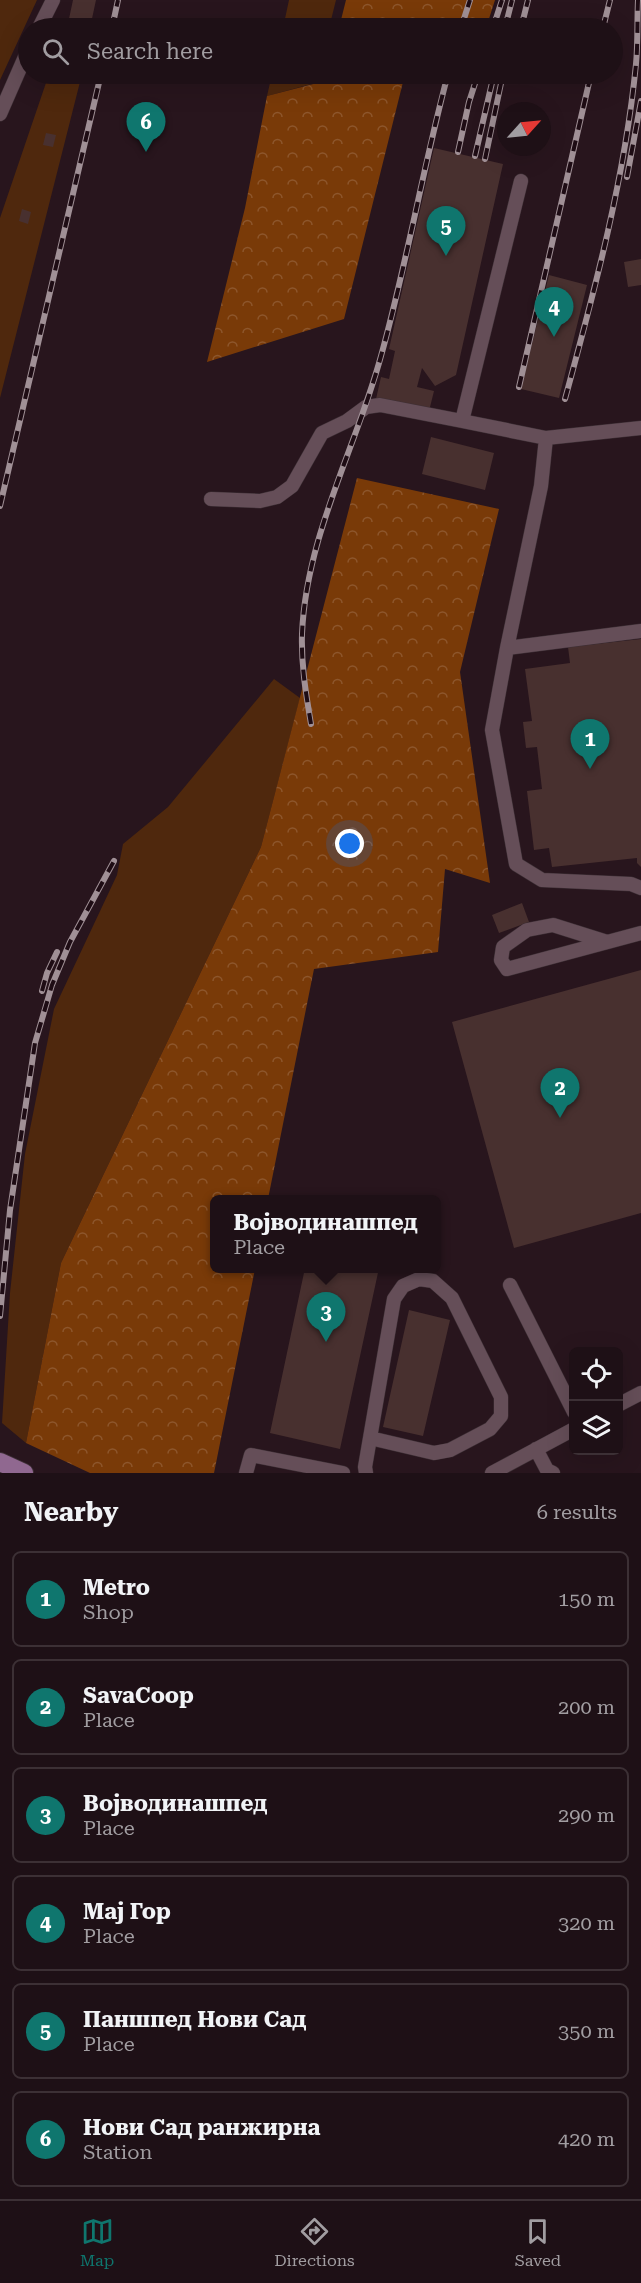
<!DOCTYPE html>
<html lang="en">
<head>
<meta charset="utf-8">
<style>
	body { margin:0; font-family:"Roboto Serif",serif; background:#2b1e23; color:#f1f3f6 }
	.controls { position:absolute; right:18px; bottom:18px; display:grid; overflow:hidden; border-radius:9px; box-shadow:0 6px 24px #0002 }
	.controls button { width:54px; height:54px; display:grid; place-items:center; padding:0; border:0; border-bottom:2px solid #3c3035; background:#1e1016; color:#f1f3f6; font:30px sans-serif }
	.compass { position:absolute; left:497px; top:102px; width:54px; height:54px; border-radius:50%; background:#1e1016; box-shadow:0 6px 24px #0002; rotate:63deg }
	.you { position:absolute; left:350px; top:844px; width:21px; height:21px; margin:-15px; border:4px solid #fff; border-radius:50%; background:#1a73e8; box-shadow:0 0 0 9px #1a73e833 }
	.badge { display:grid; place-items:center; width:39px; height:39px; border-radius:50%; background:#0f766e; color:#fff; font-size:20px; font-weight:700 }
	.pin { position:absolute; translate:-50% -50px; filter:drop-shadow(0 2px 3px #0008) }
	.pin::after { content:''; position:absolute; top:32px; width:21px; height:18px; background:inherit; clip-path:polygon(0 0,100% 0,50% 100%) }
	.popup { position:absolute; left:210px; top:1195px; width:231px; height:78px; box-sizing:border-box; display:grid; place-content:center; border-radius:9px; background:#1e1016; filter:drop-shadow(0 2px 4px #0005); font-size:20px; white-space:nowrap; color:#a19da1 }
	.popup b { font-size:22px; color:#f1f3f6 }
	.popup::after { content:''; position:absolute; left:50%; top:100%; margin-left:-12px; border:12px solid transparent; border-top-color:#1e1016 }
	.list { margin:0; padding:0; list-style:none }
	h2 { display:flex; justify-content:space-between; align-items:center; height:78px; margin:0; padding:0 24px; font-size:26px }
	h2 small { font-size:20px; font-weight:400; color:#a19da1 }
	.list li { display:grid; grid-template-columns:39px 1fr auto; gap:18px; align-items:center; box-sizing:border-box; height:96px; margin:0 12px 12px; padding:0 12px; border:2px solid #3c3035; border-radius:9px }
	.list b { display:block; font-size:22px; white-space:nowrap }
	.list p { margin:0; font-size:20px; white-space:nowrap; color:#a19da1 }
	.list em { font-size:20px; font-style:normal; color:#a19da1 }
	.icon { flex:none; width:33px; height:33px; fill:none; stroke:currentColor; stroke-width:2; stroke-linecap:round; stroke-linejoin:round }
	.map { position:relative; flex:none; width:641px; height:1473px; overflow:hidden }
	.search { position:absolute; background:#1e1016; box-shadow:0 6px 24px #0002; left:18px; right:18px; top:18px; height:66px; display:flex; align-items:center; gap:15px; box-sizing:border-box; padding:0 21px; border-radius:33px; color:#a19da1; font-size:22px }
	.sheet { height:726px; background:#1e1016 }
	nav { display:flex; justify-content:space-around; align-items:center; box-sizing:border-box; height:84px; border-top:2px solid #3c3035; background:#1e1016; font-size:16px; color:#a19da1 }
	nav a { display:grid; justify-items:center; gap:3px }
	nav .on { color:#0f766e }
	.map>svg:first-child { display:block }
	.grass { fill:#4f280d }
	.forest { fill:url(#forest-crowns) }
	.building { fill:#48302f }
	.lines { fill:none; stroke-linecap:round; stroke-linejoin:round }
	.minor-casing { stroke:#3e3036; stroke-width:15 }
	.major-casing { stroke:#3e3036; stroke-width:20 }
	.minor { stroke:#654e58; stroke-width:14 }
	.major { stroke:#906890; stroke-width:18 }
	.rail-casing { stroke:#a09096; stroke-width:6 }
	.rail { stroke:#1e0c14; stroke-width:4; stroke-dasharray:11; stroke-linecap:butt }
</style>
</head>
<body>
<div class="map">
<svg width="641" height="1473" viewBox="0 0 641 1473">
	<defs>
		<pattern id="forest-crowns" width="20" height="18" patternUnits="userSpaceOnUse" patternTransform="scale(1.5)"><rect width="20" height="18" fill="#793a08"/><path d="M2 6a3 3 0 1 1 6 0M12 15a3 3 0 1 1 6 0" fill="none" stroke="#8d562c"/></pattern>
	</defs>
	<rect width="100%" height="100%" fill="#28151d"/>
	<path class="grass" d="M0,0H37L0,80Z
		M289,0H336L329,28H283Z
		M49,74H82L0,398V218Z
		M272,74H321L319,82L267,96Z
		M274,679L300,698L261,847L61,1263L26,1443L2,1423L10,1293L25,1154L54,1009L117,875L123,844L168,807Z"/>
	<path class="forest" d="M346,0H495L486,28H339Z
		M352,74H405L344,319L207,362L245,208L267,96Z
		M357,478L499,509L460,672L490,883L445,869L438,952L314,969L268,1199L215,1200V1268L255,1269L214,1473H90L26,1443L61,1263L261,847Z"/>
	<path class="building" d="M73,0H96L90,28H67Z
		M46,133L56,135L53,147L43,145Z
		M434,148L503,164L456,375L435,386L422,368L417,387L434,391L429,411L376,399L381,377L389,379L395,351L389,349Z
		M22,209L31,212L28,224L19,221Z
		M641,259V285L628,287L624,262Z
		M549,275L587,285L559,398L521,389Z
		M431,437L494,453L485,490L422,474Z
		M641,639V867L637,863V858L552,867L549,848L534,850L527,791L542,789L537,747L526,748L523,722L532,721L525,669L570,663L568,647Z
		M522,903L529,922L499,933L492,915Z
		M641,970V1213L514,1248L452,1022Z
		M305,1268H379L340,1449L270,1433Z
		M409,1310L450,1320L423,1436L383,1427Z"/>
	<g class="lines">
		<defs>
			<path id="minor" d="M39,28L53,0
				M0,114L28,50
				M521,181L462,421L546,438
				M641,428L546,438L541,486L507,648L641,631
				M211,499L260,501L277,497L292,486L322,433L347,421L366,407L380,405L462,421
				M507,648L492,730L516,864L542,880L631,884L641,888
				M607,942L553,925L527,930L503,947L501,960L507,969L641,933
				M510,1285L574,1412
				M618,1405L641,1393
				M536,1449L547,1470L553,1473
				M246,1473L251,1455L343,1473
				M366,1473L365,1467L394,1299L403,1286L419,1279L433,1281L452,1298L501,1397V1416L490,1429L450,1450L434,1453L370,1438
				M492,1473L574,1429"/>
			<path id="major" d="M0,1462L24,1473"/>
		</defs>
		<use href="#minor" class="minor-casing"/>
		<use href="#major" class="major-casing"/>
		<use href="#minor" class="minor"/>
		<use href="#major" class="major"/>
		<defs>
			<path id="rail" d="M112,28L118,0
				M461,28L470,0
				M493,28L502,0
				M505,28L512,0
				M521,28L528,0
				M603,28L610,0
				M458,152L469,102L478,74
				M475,156L494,74
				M485,159L503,74
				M627,177L641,101
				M519,387L591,74
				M565,399C595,289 625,177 636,64C638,43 637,21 638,0
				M0,506L101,74
				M311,724C306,694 301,665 302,634C306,536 356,448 381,356C407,263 423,167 448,74
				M42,991L47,973L57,952
				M0,1316L10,1210L35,1043L52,985L70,942L114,861"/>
		</defs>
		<use href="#rail" class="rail-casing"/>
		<use href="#rail" class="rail"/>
	</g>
</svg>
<div class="controls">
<button><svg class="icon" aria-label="locate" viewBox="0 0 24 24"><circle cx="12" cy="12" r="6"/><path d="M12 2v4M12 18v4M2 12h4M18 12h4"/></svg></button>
<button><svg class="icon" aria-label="layers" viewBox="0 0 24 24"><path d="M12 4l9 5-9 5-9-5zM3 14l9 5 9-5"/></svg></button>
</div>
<svg class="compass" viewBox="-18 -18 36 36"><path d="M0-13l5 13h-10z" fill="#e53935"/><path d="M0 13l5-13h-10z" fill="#a19da1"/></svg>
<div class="you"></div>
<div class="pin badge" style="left:590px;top:769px">1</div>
<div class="pin badge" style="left:560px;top:1118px">2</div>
<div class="pin badge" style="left:326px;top:1342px">3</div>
<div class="popup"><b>Војводинашпед</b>Place</div>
<div class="pin badge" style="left:554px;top:337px">4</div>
<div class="pin badge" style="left:446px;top:256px">5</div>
<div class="pin badge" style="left:146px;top:152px">6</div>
<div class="search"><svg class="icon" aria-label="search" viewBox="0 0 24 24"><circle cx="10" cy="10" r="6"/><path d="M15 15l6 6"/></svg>Search here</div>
</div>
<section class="sheet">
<h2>Nearby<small>6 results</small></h2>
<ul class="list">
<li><span class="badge">1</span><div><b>Metro</b><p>Shop</p></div><em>150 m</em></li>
<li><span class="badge">2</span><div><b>SavaCoop</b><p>Place</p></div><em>200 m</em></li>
<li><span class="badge">3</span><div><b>Војводинашпед</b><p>Place</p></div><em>290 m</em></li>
<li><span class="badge">4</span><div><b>Мај Гор</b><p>Place</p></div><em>320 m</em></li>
<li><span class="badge">5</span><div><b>Паншпед Нови Сад</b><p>Place</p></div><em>350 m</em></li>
<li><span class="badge">6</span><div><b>Нови Сад ранжирна</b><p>Station</p></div><em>420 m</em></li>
</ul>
</section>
<nav>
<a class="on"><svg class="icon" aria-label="map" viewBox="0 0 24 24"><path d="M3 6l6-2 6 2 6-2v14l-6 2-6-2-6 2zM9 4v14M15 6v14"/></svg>Map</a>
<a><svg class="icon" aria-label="directions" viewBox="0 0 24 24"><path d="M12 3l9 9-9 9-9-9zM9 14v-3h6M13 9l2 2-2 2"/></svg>Directions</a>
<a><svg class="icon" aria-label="saved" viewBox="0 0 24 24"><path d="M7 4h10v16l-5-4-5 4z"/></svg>Saved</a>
</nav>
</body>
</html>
